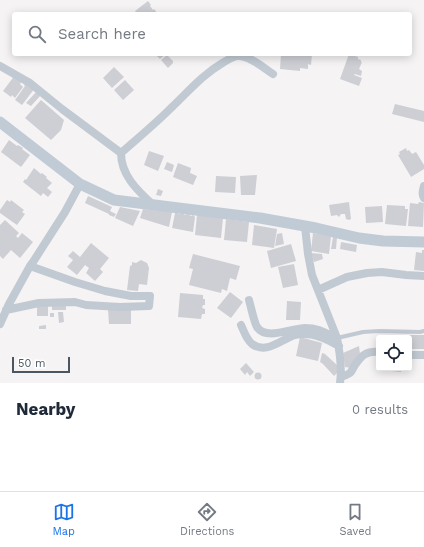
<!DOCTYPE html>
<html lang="en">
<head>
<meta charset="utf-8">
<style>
	body { margin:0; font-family:"Work Sans",sans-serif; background:#f2f2f3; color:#1f2937 }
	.controls { position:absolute; right:12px; bottom:12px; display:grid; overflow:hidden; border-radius:4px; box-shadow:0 2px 10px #0003 }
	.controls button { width:36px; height:36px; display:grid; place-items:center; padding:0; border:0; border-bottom:1px solid #e0e1e3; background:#fff; color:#1f2937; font:20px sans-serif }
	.scale { position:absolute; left:12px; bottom:10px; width:58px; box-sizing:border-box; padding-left:4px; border:2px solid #4a5661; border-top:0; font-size:11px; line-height:14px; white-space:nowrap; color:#4a5661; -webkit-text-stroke:3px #fff; paint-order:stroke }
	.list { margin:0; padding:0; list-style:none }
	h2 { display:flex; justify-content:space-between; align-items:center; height:52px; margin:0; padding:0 16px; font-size:17px }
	h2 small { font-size:13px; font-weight:400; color:#747a83 }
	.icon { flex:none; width:22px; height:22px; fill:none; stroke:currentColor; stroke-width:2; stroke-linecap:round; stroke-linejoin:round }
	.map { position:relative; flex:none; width:424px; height:383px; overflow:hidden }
	.search { position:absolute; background:#fff; box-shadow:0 2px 10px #0003; left:12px; right:12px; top:12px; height:44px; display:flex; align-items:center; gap:10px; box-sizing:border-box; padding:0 14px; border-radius:4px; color:#747a83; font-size:15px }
	.sheet { height:108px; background:#fff }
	nav { display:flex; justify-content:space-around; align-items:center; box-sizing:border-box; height:56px; border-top:1px solid #e0e1e3; background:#fff; font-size:11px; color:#747a83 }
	nav a { display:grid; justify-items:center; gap:2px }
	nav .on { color:#1a73e8 }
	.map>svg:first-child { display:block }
	.building { fill:#cdcfd5 }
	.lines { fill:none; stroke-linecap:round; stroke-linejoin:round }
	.service { stroke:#c1cad2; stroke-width:4 }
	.minor { stroke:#c1cad2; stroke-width:8 }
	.secondary { stroke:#c1cbd6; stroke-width:11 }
</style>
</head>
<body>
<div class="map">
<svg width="424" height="383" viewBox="0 0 424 383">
	<rect width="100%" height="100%" fill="#f5f3f3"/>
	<path class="building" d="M148,1L151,5L150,6L153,10L154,9L158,14H137L135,11Z
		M155,54H166L160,59Z
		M281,54H312L311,65L308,64V69L300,68V71L280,69Z
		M349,54L358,57V59L361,60V62H362L359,69L362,71L361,76L355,74L354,75L362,78L359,86L340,79Z
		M167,55L173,61V63L168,68L161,60Z
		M114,67L124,77L112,88L103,78Z
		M15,75L22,81L20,84L23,87L15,98L12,95L11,97L3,91Z
		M125,80L134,90L123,100L114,90Z
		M26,82L35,88L22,105L15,100L25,86L24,85Z
		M37,91L41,95L31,106L26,103Z
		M41,100L64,120L61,130L51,140L25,118Z
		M395,104L424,111V122L392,114Z
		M9,140L17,146L18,145L23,148L22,149L30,155L21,167L1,152Z
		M406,148L407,151L409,150L412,154L416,152L424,165V169L411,177L398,155L400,154L399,152Z
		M149,151L164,156L158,171L144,165Z
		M167,162L174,165L172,172L164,169Z
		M178,163L191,168L190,173L197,176L193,185L173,177Z
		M34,168L41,174L42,173L47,177L46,178L52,183L47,188L52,192L48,197L43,193L41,196L23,182L25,179L26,180Z
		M257,175L255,195H241L240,176Z
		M216,176L236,177L235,193L215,192Z
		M158,189L163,191L161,196L156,195Z
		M88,196L112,207L110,211L116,214L114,217L109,215V214L85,203Z
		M7,200L10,202L11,200L24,210L22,212L25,214L17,225L0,213V210Z
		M349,202L351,219L349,220L346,219L345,214H341L339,217L337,215L331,216L329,205Z
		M419,202L424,203L423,227L408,226L410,203L418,204Z
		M387,205L405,206V209H408L406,226L385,224Z
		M382,206L383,222L366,223L365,207Z
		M120,207L140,211L133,226L115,218Z
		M143,209L172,212L169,227L140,218Z
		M177,212L179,214L182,213L185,215L188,214L191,216L193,215L195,217L193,232L172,228L175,213Z
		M197,215L223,218L221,238L195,235Z
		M226,219L249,222L247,242L224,240Z
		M5,220L19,233L16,236L18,238L22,233L33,242L20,258L11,250L3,259L0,256V225Z
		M254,225L277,229L274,248L252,245Z
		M282,233L284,244L275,246L277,234Z
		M313,233L331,236L329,254L311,251Z
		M333,237H337L336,249H331Z
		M341,242L357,245L356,252L340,249Z
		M91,243L109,258L100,269L103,272L95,281L86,273L89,268L85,265L77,275L67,267L73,260L68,256L73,251L80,257Z
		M291,244L296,261L271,268L267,251Z
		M422,250H424V271L414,270L416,252L422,253Z
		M311,253L322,254L323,259L314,262Z
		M193,254L240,266L236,280L230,278L227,291L222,289L221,293L189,285L193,269L189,268Z
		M141,260L147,263L149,268L147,285L139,284L138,291L127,290L130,266L132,265V262L136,263Z
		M294,264L298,285L283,288L278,267Z
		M230,292L243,302L231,318L217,308Z
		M180,293L203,295V299H205V305H203L202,308L205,309V314H202L201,319L178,317Z
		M287,301L301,302L300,320H286Z
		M52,305H66V310H52Z
		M48,306V316H37V307Z
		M131,308V324H109L108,309Z
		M58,312H63L64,322L59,323Z
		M50,313H54V317H50Z
		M46,325V329H39V326Z
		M406,335H424V349H409V338H406Z
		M300,337L322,343L318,361L296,356Z
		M359,346L360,354L351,368L345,367L343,353Z
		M322,353L325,354L337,365L339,371L334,376L323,364L320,362Z
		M246,363L254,372L250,376L247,372L245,375L240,369Z
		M382,368H401V372L382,370Z
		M254.5 376a3.5 3.5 0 1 1 7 0a3.5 3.5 0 1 1-7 0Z"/>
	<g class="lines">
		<path class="service" d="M337,338L363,332L379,331L420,332L424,331"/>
		<path class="minor" d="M0,66L30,83L62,109L121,153C121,175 137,190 152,204
			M121,153C138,138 155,124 171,108C189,91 202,75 224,62C228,60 233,56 238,56C249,55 264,68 273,74
			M424,186C423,190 421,194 424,198
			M305,226L308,254L312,275L337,338C340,353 342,369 340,383
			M318,290L347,277L367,273L382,272L406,275L424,276
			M249,300C251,307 254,322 257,327C266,341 292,328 305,328C316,328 322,331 332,336
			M6,310L39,303L75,302L86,305L120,307L149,306L150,296H131L105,291L75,282L30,266
			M0,324L9,304L30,266L33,262L65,212L80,184
			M241,325C244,331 246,339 252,344C265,354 280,341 292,336C296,334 300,334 304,334C317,334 328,340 339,346
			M409,355H424
			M341,377C344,376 347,375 350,373C352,371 353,368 355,365C362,355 366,351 379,352"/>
		<path class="secondary" d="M0,122L80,184L114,200L260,218L316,228L359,238L383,241L424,242"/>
	</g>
</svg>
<div class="controls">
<button><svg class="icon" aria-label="locate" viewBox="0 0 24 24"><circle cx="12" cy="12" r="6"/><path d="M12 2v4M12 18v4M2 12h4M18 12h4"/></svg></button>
</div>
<div class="scale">50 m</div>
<div class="search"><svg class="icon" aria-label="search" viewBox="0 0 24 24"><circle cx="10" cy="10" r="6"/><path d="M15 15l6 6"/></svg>Search here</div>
</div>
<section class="sheet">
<h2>Nearby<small>0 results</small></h2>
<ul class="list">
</ul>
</section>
<nav>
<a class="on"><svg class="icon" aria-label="map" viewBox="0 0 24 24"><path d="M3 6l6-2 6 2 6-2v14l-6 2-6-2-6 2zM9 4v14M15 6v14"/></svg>Map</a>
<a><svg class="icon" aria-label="directions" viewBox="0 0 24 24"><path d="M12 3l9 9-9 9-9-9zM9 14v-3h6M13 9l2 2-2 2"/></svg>Directions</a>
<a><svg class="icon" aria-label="saved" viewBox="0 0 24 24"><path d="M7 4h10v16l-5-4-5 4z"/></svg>Saved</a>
</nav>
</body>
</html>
